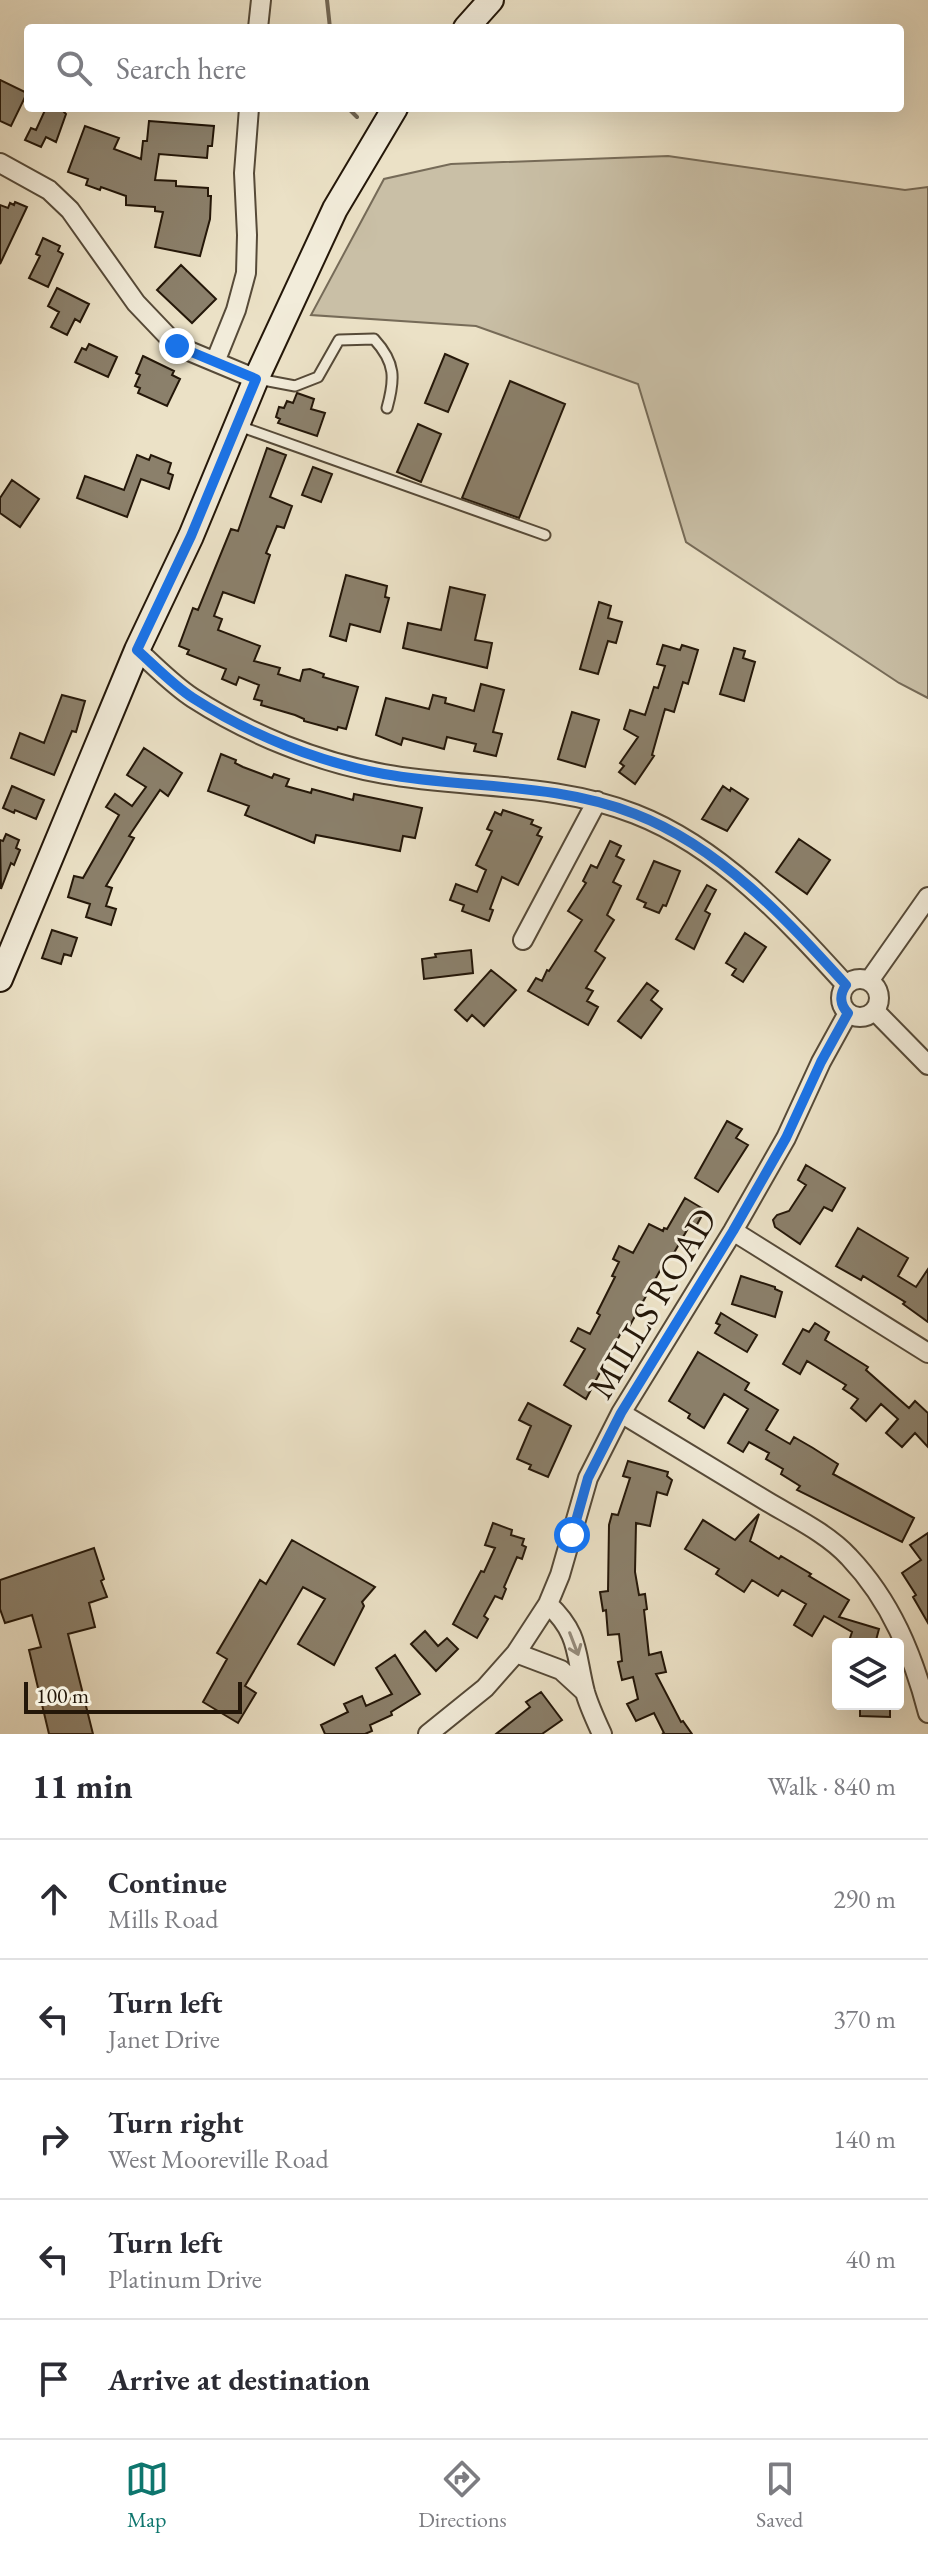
<!DOCTYPE html>
<html lang="en">
<head>
<meta charset="utf-8">
<style>
	body { margin:0; font-family:"EB Garamond",serif; background:#f7f7f7; color:#2b2b33 }
	.controls { position:absolute; right:24px; bottom:24px; display:grid; overflow:hidden; border-radius:8px; box-shadow:0 8px 32px #0002 }
	.controls button { width:72px; height:72px; display:grid; place-items:center; padding:0; border:0; border-bottom:2px solid #e1e1e2; background:#fff; color:#2b2b33; font:40px sans-serif }
	.scale { position:absolute; left:24px; bottom:20px; width:218px; box-sizing:border-box; padding-left:8px; border:4px solid #241709; border-top:0; font-size:22px; line-height:28px; white-space:nowrap; color:#241709; -webkit-text-stroke:6px #f2ecda; paint-order:stroke }
	.stop { position:absolute; width:24px; height:24px; margin:-18px; border:6px solid #1a73e8; border-radius:50%; background:#fff }
	.stop.end { background:#1a73e8; border-color:#fff; box-shadow:0 2px 8px #0008 }
	.list { margin:0; padding:0; list-style:none }
	h2 { display:flex; justify-content:space-between; align-items:center; height:104px; margin:0; padding:0 32px; font-size:34px }
	h2 small { font-size:26px; font-weight:400; color:#7c7c81 }
	.list li { display:grid; grid-template-columns:52px 1fr auto; gap:24px; align-items:center; box-sizing:border-box; height:120px; padding:0 32px; border-top:2px solid #e1e1e2 }
	.list b { display:block; font-size:30px; white-space:nowrap }
	.list p { margin:0; font-size:26px; white-space:nowrap; color:#7c7c81 }
	.list em { font-size:26px; font-style:normal; color:#7c7c81 }
	.icon { flex:none; width:44px; height:44px; fill:none; stroke:currentColor; stroke-width:2; stroke-linecap:round; stroke-linejoin:round }
	.map { position:relative; flex:none; width:928px; height:1734px; overflow:hidden }
	.search { position:absolute; background:#fff; box-shadow:0 8px 32px #0002; left:24px; right:24px; top:24px; height:88px; display:flex; align-items:center; gap:20px; box-sizing:border-box; padding:0 28px; border-radius:8px; color:#7c7c81; font-size:30px }
	.sheet { height:704px; background:#fff }
	nav { display:flex; justify-content:space-around; align-items:center; box-sizing:border-box; height:112px; border-top:2px solid #e1e1e2; background:#fff; font-size:22px; color:#7c7c81 }
	nav a { display:grid; justify-items:center; gap:4px }
	nav .on { color:#0f766e }
	.map>svg:first-child { display:block }
	.green { fill:#c9bfa6; stroke:#766b58; stroke-width:2 }
	.lines { fill:none; stroke-linecap:round; stroke-linejoin:round }
	.stream { stroke:#736754; stroke-width:4 }
	.building { fill:#8b806b; stroke:#241709; stroke-width:2 }
	.service-casing { stroke:#564a38; stroke-width:13 }
	.minor-casing { stroke:#564a38; stroke-width:22 }
	.secondary-casing { stroke:#241709; stroke-width:28 }
	.service { stroke:#f2ecda; stroke-width:9 }
	.minor { stroke:#f2ecda; stroke-width:18 }
	.secondary { stroke:#f2ecda; stroke-width:24 }
	.oneway { stroke:#958c7c }
	.route { stroke:#1a73e8; stroke-width:10 }
	.labels { text-anchor:middle; dominant-baseline:central; stroke-width:6; stroke-linejoin:round; paint-order:stroke }
	.street-label { font-size:36px; fill:#241709; stroke:#f2ecda }
</style>
</head>
<body>
<div class="map">
<svg width="928" height="1734" viewBox="0 0 928 1734">
	<rect width="100%" height="100%" fill="#ebe1c6"/>
	<filter id="stains"><feTurbulence type="fractalNoise" baseFrequency=".0025" numOctaves="4"/><feColorMatrix values="0 0 0 0 .2 0 0 0 0 .09 0 0 0 0 .02 0 0 0 .5 -.17"/></filter>
	<radialGradient id="worn" r=".72"><stop offset=".6" stop-color="#630" stop-opacity="0"/><stop offset="1" stop-color="#630" stop-opacity=".3"/></radialGradient>
	<path class="green" d="M668,156L905,190L928,187V698L899,683L686,542L638,384L476,326L311,315L384,179L451,164Z"/>
	<g class="lines">
		<path class="stream" d="M327,0L330,28
			M348,108L357,117"/>
	</g>
	<path class="building" d="M0,80L27,93L11,126L0,121Z
		M46,108H66L64,112L66,114L56,142L46,137L41,147L25,140L31,128L36,130Z
		M149,121L214,126L212,146H208L207,158L159,154L155,180L176,181V186L208,188V196H211L210,219L200,256L155,247L163,212L155,211V207L126,205V196L101,187L100,190L86,185L88,179L68,172L85,126L119,138L114,149L141,159L143,141H147Z
		M15,202L27,207L0,264V205L8,208L10,203L14,205Z
		M43,238L60,246L58,251L63,254L48,287L29,278L40,256L36,254Z
		M181,265L216,299L192,323L157,290Z
		M57,288L89,304L80,322L75,319L67,335L51,327L59,312L48,306Z
		M89,344L117,357L108,377L75,362L82,348L86,350Z
		M445,354L468,364L448,412L425,403Z
		M143,356L174,371L172,375L180,379L167,406L138,393L140,388L135,386L140,375L136,373Z
		M510,381L565,404L519,518L462,498Z
		M297,393L314,399L311,409L325,413L317,436L278,423L280,419L276,417L279,407L284,408L287,401L293,403Z
		M418,424L441,434L421,482L397,472Z
		M267,448L286,455L270,497L292,506L284,528L277,526L266,553L270,555L254,603L223,592L214,616L222,619L218,630L260,646L254,661L280,668L278,674L300,681L303,670L310,669L324,674L323,677L358,687L346,729L338,727L337,730L304,721V719L295,715L261,705L262,701L254,699L259,685L239,677L236,685L222,679L226,669L187,654L189,650L179,646L193,608L198,610L231,529L238,531Z
		M137,455L149,460L151,455L171,463L168,473L173,475L169,489L141,479L127,517L77,498L85,476L124,490Z
		M313,467L332,474L321,502L302,495Z
		M12,480L39,499L20,527L0,513V498Z
		M346,575L387,586L385,597L389,598L380,632L350,624L346,641L330,636Z
		M450,587L485,595L475,640L492,643L487,668L403,648L408,623L441,630Z
		M599,602L611,606L608,618L622,622L616,643L608,641L598,674L580,669Z
		M663,645L680,650L682,645L698,650L688,684L683,682L674,712L665,709L652,755L654,756L635,784L619,772L624,766L620,763L638,737L624,729L630,710L645,715L654,687L658,688L665,666L657,664Z
		M734,648L745,651L743,658L755,662L744,701L720,694Z
		M481,684L504,690L493,732L502,734L496,756L474,751L476,744L447,737L444,749L403,738L401,745L376,735L386,698L429,709L433,695L446,698L445,703L474,711Z
		M62,695L85,701L76,732L72,731L54,775L11,758L20,733L44,743Z
		M572,712L599,720L585,767L558,759Z
		M144,748L182,773L168,796L160,790L129,836L134,838L106,886L112,888L106,906L116,909L111,925L86,917L90,904L68,897L74,876L83,878L119,815L106,807L115,794L132,806L146,787L127,775Z
		M221,754L236,760L235,763L243,767L272,778L274,774L289,779L286,786L311,793L312,789L353,800L354,794L422,808L415,838L403,836L400,851L316,835L314,843L245,815L249,806L208,791Z
		M12,786L44,800L36,819L15,810L14,813L3,808Z
		M723,786L730,791L731,788L748,799L727,831L702,819Z
		M503,810L533,820L531,824L541,828L537,835L542,837L518,885L502,877L490,909L493,910L489,921L462,911L464,905L450,900L456,884L477,892L486,870L476,865L492,831L487,829L495,812L501,815Z
		M6,834L19,840L16,848L20,850L14,865L11,863L1,889L0,840L3,841Z
		M799,839L830,860L807,894L776,872Z
		M610,841L621,846L616,856L624,860L613,882L621,886L607,915L614,920L595,951L605,958L586,988L593,991L587,1001L598,1007L588,1025L528,991L536,978L542,981L547,970L549,971L582,920L568,911L586,883L583,881L591,865L597,868Z
		M654,861L680,871L666,906L663,905L659,913L644,907L646,903L637,899Z
		M707,885L716,890L705,911L710,914L694,949L676,939Z
		M52,930L77,938L71,956L64,954L61,964L42,958Z
		M745,933L766,947L743,982L732,975L736,969L726,963Z
		M471,950L473,973L424,979L422,959L436,957L435,954Z
		M491,970L516,990L484,1026L472,1015L467,1021L455,1010Z
		M647,983L658,991L651,1000L662,1009L641,1038L618,1021Z
		M727,1121L742,1129L736,1138L748,1145L718,1192L695,1178Z
		M806,1165L845,1188L832,1211L824,1207L800,1244L775,1227L773,1220L777,1215L789,1211L806,1185L798,1180Z
		M685,1198L705,1210L695,1228L690,1225L671,1258L668,1256L628,1329L624,1327L586,1399L564,1385L585,1349L571,1341L578,1328L590,1334L600,1315L597,1313L615,1277L612,1276L619,1262L613,1259L619,1246L633,1253L649,1224L663,1231L664,1228L667,1229Z
		M858,1228L908,1258L898,1276L916,1287L928,1269V1322L903,1304L905,1302L863,1276L861,1280L836,1266Z
		M741,1276L775,1287V1289L782,1292L775,1317L732,1304Z
		M721,1313L757,1335L747,1352L715,1333L720,1325L716,1323Z
		M815,1323L829,1332L825,1340L868,1367L866,1370L909,1408L915,1401L928,1413V1447L915,1433L902,1447L886,1433L898,1419L881,1404L866,1421L851,1408L858,1399L843,1389L846,1385L807,1361L800,1374L783,1364L803,1329L809,1332Z
		M698,1352L749,1383L745,1390L778,1410L766,1430L790,1444L794,1437L813,1448L838,1464L833,1474L914,1518L902,1542L797,1490L800,1486L781,1474L783,1469L766,1459L769,1453L749,1442L743,1452L728,1443L748,1409L724,1394L704,1428L688,1418L690,1414L669,1401Z
		M528,1403L571,1426L548,1477L529,1469L531,1465L517,1459L531,1426L519,1420Z
		M628,1461L668,1472L667,1476L672,1480L667,1495L657,1492L650,1526L636,1523L635,1572L639,1595L645,1594L647,1609L644,1610L649,1655L661,1652L666,1672L656,1674L681,1722L683,1721L692,1734H662L664,1733L654,1713L636,1721L627,1704L638,1699L633,1677L622,1680L618,1662L622,1661L619,1634L608,1635L606,1610L603,1611L600,1592L608,1591L609,1525L612,1514L618,1515L630,1478L623,1476Z
		M759,1514L750,1541L779,1559L781,1556L811,1574L809,1576L849,1600L839,1617L879,1629L875,1644H848L852,1632L824,1616L812,1636L794,1625L806,1604L782,1590L778,1596L752,1580L744,1592L716,1574L719,1569L685,1549L703,1520L735,1540Z
		M493,1523L512,1530L511,1535L524,1539L522,1545L526,1547L522,1559L517,1557L504,1587L506,1589L502,1599L495,1596L484,1616L488,1619L477,1638L453,1624L481,1571L484,1572L495,1548L485,1545Z
		M928,1533V1623L913,1597L916,1595L902,1573L921,1560L910,1545Z
		M292,1540L375,1587L362,1602L364,1606L334,1665L298,1644L325,1599L303,1587L245,1686L256,1693L238,1723L203,1702L227,1659L217,1653L260,1580L266,1584Z
		M94,1548L104,1579L101,1581L107,1597L89,1603L95,1627L68,1634L93,1734H49L29,1650L41,1647L32,1615L5,1623L0,1609V1580Z
		M425,1631L438,1646L447,1638L458,1649L436,1671L411,1644Z
		M395,1655L420,1694L391,1712L392,1715L370,1725L372,1731L365,1734H325L321,1725L348,1712L344,1704L362,1696L366,1706L392,1694L376,1668Z
		M541,1692L562,1720L542,1734H496L530,1707L526,1702Z
		M860,1704H890V1717L860,1716Z"/>
	<g class="lines">
		<defs>
			<path id="service" d="M258,379L295,386L318,377L339,340L374,339C396,363 395,379 387,408
				M239,426L545,535"/>
			<path id="minor" d="M258,28L261,0
				M0,163L49,190L70,210L136,303L177,346L256,379
				M215,362L236,310L246,273L247,235L244,173L249,108
				M137,650C155,666 173,685 193,698C249,734 317,762 384,774C467,789 555,782 635,814C720,847 786,919 846,985
				M523,940L597,801
				M841 998a19 19 0 1 1 38 0a19 19 0 1 1-38 0Z
				M869,981L928,897
				M875,1011L928,1065
				M733,1231L928,1353
				M621,1413C670,1443 719,1472 768,1502C795,1518 828,1534 849,1557C891,1601 913,1655 928,1713
				M548,1604C580,1634 575,1653 585,1692C589,1706 596,1721 602,1734
				M516,1653L561,1670L585,1692
				M428,1734L485,1688L516,1653L548,1604L560,1575L588,1478L621,1413L733,1231L786,1138L821,1062L848,1013"/>
			<path id="secondary" d="M466,28L491,0
				M0,979L137,650L191,536L256,379L335,209L395,108"/>
		</defs>
		<use href="#service" class="service-casing"/>
		<use href="#minor" class="minor-casing"/>
		<use href="#secondary" class="secondary-casing"/>
		<use href="#service" class="service"/>
		<use href="#minor" class="minor"/>
		<use href="#secondary" class="secondary"/>
	</g>
	<defs><path id="oneway-shaft" d="M-6 0H5M1.5-3L5.5 0L1.5 3" fill="none" stroke-width="1.6" stroke-linecap="round" stroke-linejoin="round" transform="scale(2)"/></defs>
	<use class="oneway" href="#oneway-shaft" transform="translate(574 1644) rotate(69)"/>
	<g class="lines">
		<path class="route" d="M177,346L256,379L191,536L137,650C155,666 173,685 193,698C249,734 317,762 384,774C467,789 555,782 635,814C720,847 786,919 846,985C839,995 840,1005 848,1013L821,1062L786,1138L733,1231L621,1413L588,1478L572,1535"/>
	</g>
	<g class="labels">
		<g class="street-label">
			<text transform="translate(652 1303) rotate(-59)">MILLS ROAD</text>
		</g>
	</g>
	<rect width="100%" height="100%" filter="url(#stains)"/>
	<rect width="100%" height="100%" fill="url(#worn)"/>
</svg>
<div class="controls">
<button><svg class="icon" aria-label="layers" viewBox="0 0 24 24"><path d="M12 4l9 5-9 5-9-5zM3 14l9 5 9-5"/></svg></button>
</div>
<div class="scale">100 m</div>
<div class="stop" style="left:572px;top:1535px"></div>
<div class="stop end" style="left:177px;top:346px"></div>
<div class="search"><svg class="icon" aria-label="search" viewBox="0 0 24 24"><circle cx="10" cy="10" r="6"/><path d="M15 15l6 6"/></svg>Search here</div>
</div>
<section class="sheet">
<h2>11 min<small>Walk · 840 m</small></h2>
<ul class="list">
<li><svg class="icon" aria-label="ahead" viewBox="0 0 24 24"><path d="M12 20V5M6 11l6-6 6 6"/></svg><div><b>Continue</b><p>Mills Road</p></div><em>290 m</em></li>
<li><svg class="icon" aria-label="left" viewBox="0 0 24 24"><path d="M17 20v-9H6M10 6l-5 5 5 5"/></svg><div><b>Turn left</b><p>Janet Drive</p></div><em>370 m</em></li>
<li><svg class="icon" aria-label="right" viewBox="0 0 24 24"><path d="M7 20v-9h11M14 6l5 5-5 5"/></svg><div><b>Turn right</b><p>West Mooreville Road</p></div><em>140 m</em></li>
<li><svg class="icon" aria-label="left" viewBox="0 0 24 24"><path d="M17 20v-9H6M10 6l-5 5 5 5"/></svg><div><b>Turn left</b><p>Platinum Drive</p></div><em>40 m</em></li>
<li><svg class="icon" aria-label="arrive" viewBox="0 0 24 24"><path d="M6 21V4h12l-3 4 3 4H6"/></svg><div><b>Arrive at destination</b></div></li>
</ul>
</section>
<nav>
<a class="on"><svg class="icon" aria-label="map" viewBox="0 0 24 24"><path d="M3 6l6-2 6 2 6-2v14l-6 2-6-2-6 2zM9 4v14M15 6v14"/></svg>Map</a>
<a><svg class="icon" aria-label="directions" viewBox="0 0 24 24"><path d="M12 3l9 9-9 9-9-9zM9 14v-3h6M13 9l2 2-2 2"/></svg>Directions</a>
<a><svg class="icon" aria-label="saved" viewBox="0 0 24 24"><path d="M7 4h10v16l-5-4-5 4z"/></svg>Saved</a>
</nav>
</body>
</html>
